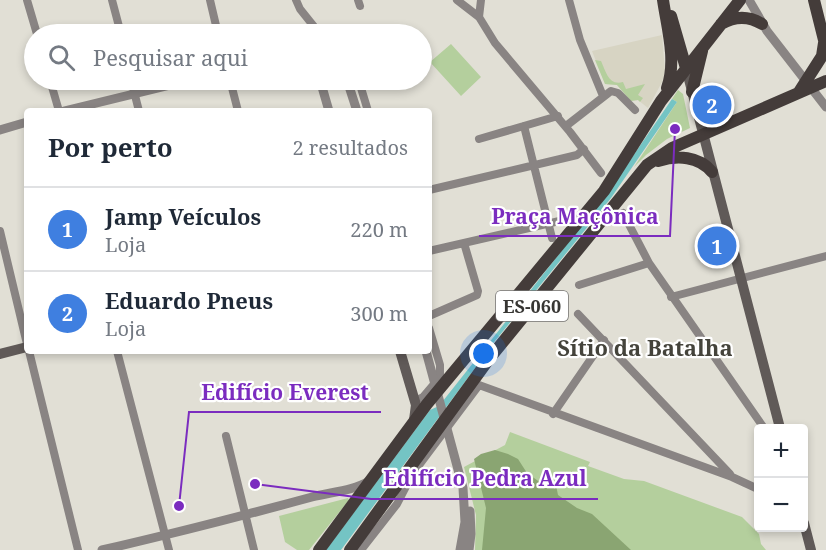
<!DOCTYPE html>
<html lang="pt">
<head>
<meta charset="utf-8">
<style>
	body { margin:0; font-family:"Noto Serif",serif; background:#f2f2f3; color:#1f2937 }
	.controls { position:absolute; right:18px; bottom:18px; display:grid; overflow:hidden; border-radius:6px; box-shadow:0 3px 9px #0003 }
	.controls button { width:54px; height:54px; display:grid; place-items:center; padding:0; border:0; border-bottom:2px solid #e0e1e3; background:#fff; color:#1f2937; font:30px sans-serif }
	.you { position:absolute; left:484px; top:354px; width:21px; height:21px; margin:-15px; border:4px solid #fff; border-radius:50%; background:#1a73e8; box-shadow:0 0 0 9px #1a73e833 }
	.badge { display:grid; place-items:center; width:39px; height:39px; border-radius:50%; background:#4e58ce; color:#fff; font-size:20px; font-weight:700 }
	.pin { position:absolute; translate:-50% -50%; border:3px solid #fff; box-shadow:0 2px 6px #0006 }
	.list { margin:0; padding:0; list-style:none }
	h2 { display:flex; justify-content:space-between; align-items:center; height:78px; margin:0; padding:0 24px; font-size:26px }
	h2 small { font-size:20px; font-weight:400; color:#747a83 }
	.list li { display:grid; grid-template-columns:39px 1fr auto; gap:18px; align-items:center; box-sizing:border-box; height:84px; padding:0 24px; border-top:2px solid #e0e1e3 }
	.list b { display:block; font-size:22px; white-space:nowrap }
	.list p { margin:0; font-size:20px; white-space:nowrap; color:#747a83 }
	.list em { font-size:20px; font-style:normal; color:#747a83 }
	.icon { flex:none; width:33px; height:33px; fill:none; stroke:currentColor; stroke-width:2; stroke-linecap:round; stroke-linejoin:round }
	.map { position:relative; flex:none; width:826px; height:550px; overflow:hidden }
	.search { position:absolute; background:#fff; box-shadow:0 3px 9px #0003; left:24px; top:24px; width:408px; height:66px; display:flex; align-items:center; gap:15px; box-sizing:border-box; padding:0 21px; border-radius:33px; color:#747a83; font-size:22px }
	.panel { position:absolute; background:#fff; box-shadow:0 3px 9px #0003; left:24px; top:108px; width:408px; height:246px; border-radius:6px }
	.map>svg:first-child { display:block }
	.built { fill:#d7d4c3 }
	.green { fill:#b4cf9d }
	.forest { fill:#8aa572 }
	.water { fill:#74c4c4 }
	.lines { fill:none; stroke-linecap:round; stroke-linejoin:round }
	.minor { stroke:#898483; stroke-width:8 }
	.tertiary { stroke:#898483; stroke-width:9 }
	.secondary { stroke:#605a58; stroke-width:10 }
	.primary { stroke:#443c3a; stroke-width:12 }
	.labels { text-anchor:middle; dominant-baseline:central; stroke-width:4.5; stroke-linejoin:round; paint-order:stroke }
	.shield { fill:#fff; stroke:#737270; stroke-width:1.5 }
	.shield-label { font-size:18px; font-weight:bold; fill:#373633 }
	.quarter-label { font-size:22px; font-weight:bold; fill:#44433b; stroke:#fff }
	.leader { fill:none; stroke:#7b2cbf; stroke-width:2 }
	.callout-dot { fill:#7b2cbf; stroke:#fff; stroke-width:2 }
	.callout-label { font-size:21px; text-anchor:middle; font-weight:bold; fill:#7b2cbf; stroke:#fff; stroke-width:4.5; stroke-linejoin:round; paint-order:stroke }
</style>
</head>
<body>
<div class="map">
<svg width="826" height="550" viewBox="0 0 826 550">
	<rect width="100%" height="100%" fill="#e1dfd5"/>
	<path class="built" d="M662,35L665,71L662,82L648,108L638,100L631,101L617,85L605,84L592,51Z"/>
	<path class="green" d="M451,44L481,77L461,96L430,62Z
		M595,60L601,61C606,72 609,86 623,82L626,89L645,84L638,95L643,98L640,102L638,100L631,101L617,85L605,84Z
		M678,90L683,94L690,128L667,139L646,155L634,167L677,102L672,99Z
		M510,432L590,462L588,466L624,479L644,481L742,517L759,534L761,544L766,550H475L476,515L464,467L505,445Z
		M348,498L349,500L309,550H297L285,542L279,516Z"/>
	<path class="forest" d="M495,450L508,454L518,459L527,473L541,483L556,485L558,495L577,508L592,514L631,550H482L486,508L474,459L481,454Z"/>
	<path class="water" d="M672,99L677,102L611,198L495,341L341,550H326L430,410L439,406L609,191Z"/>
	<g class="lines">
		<path class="minor" d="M27,0L37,34
			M112,0L121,34
			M210,0L218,34
			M296,0L300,9L320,34
			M358,0L360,6
			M457,0L479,17L495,43L570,132L601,173
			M569,0L580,40L603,96
			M479,17L481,0
			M50,80L59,111
			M131,80L139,111
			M230,80L238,111
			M356,80L361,88L368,111
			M524,126L552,238
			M566,126L611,91L618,93L635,110
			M479,139L558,116
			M429,190L577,155L584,149
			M623,213L649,263L764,428
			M0,231L27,344
			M429,251L568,219
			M579,285L649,263
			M671,297L826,256
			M578,314L730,474
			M429,316L477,295L478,291L464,243
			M29,351L78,550
			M117,351L169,550
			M415,401L423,397L440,377V365L429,328
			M553,414L604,340
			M226,436L254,550
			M361,550L397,504L413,473L479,385L732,477L758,489"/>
		<path class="tertiary" d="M749,0L767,31L826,107
			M320,80L329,111
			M347,80L357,111
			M64,111L191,80
			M0,130L27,122
			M426,351L463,488L465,522L460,550
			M102,550C172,534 242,516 312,497C330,492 353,491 369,481
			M469,550L471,534L470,511"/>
		<path class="secondary" d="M686,68L780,428
			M400,351L416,405L414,420
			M0,354L27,347
			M804,523L811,550"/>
		<path class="primary" d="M663,0C667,28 677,60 667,88
			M814,0L826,48
			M671,16L686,68
			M721,24C735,16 749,16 762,24
			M692,92L702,51
			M799,92L822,56L824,43
			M658,161C677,155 699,156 712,172
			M319,550L427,404L604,191L661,101L740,0
			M350,550L489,359L647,165L672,148L826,81"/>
	</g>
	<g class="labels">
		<rect class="shield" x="496" y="291" width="72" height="30" rx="4.5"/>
		<g class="shield-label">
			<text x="532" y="306">ES-060</text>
		</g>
		<g class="quarter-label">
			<text x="645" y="347">Sítio da Batalha</text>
		</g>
	</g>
	<path class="leader" d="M675 129L670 236H479M179 506L189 412H381M255 484L371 499H598"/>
	<g class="callout-dot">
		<circle cx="675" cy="129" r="6"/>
		<circle cx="179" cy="506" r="6"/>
		<circle cx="255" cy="484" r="6"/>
	</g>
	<g class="callout-label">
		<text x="575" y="224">Praça Maçônica</text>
		<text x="285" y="400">Edifício Everest</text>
		<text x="485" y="486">Edifício Pedra Azul</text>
	</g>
</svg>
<div class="controls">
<button>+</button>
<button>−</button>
</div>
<div class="you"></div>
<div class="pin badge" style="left:717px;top:246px;background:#3f7fe0">1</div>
<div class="pin badge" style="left:712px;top:105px;background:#3f7fe0">2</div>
<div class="search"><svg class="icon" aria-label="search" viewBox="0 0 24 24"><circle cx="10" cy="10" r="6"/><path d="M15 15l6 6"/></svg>Pesquisar aqui</div>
<section class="panel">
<h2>Por perto<small>2 resultados</small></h2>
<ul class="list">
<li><span class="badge" style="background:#3f7fe0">1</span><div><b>Jamp Veículos</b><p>Loja</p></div><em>220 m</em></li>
<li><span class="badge" style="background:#3f7fe0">2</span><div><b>Eduardo Pneus</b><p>Loja</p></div><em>300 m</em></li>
</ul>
</section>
</div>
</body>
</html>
